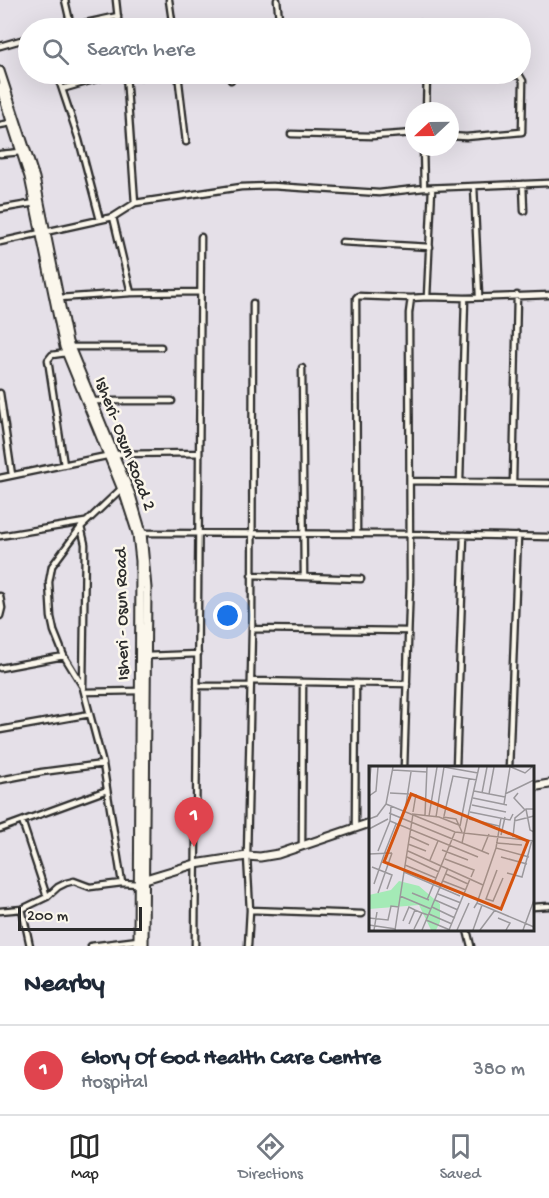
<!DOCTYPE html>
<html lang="en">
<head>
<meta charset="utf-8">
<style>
	body { margin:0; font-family:"Gochi Hand",sans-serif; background:#f6f6f7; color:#1f2937 }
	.compass { position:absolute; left:405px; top:102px; width:54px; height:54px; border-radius:50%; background:#fff; box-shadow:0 6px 24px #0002; rotate:248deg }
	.scale { position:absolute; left:18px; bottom:15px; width:124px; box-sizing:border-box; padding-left:6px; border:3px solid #2b2b2b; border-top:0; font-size:16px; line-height:21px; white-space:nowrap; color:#2b2b2b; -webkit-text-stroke:4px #fbf7ec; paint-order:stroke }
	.you { position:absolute; left:228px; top:616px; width:21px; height:21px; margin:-15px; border:4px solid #fff; border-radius:50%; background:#1a73e8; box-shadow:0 0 0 9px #1a73e833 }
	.badge { display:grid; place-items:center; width:39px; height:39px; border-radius:50%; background:#2b2b2b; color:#fff; font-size:20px; font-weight:700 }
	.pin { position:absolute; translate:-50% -50px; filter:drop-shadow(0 2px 3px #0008) }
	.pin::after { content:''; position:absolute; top:32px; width:21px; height:18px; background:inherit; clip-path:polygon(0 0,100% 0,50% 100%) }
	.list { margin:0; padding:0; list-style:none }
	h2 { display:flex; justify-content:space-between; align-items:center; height:78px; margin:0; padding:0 24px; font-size:26px }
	h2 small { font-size:20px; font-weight:400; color:#747a83 }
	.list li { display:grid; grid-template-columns:39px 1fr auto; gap:18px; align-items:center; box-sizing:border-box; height:90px; padding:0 24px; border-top:2px solid #e0e1e3 }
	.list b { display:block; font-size:22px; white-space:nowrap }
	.list p { margin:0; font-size:20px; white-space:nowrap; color:#747a83 }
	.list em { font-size:20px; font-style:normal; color:#747a83 }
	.icon { flex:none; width:33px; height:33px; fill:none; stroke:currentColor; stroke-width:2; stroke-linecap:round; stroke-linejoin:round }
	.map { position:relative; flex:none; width:549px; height:946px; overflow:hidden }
	.search { position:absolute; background:#fff; box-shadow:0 6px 24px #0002; left:18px; right:18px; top:18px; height:66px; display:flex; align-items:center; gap:15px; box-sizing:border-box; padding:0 21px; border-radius:33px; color:#747a83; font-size:22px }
	.sheet { height:168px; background:#fff }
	nav { display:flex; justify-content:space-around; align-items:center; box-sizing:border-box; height:84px; border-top:2px solid #e0e1e3; background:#fff; font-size:16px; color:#747a83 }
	nav a { display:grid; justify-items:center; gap:3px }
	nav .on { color:#2b2b2b }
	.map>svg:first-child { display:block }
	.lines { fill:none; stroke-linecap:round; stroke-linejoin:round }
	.street-casing { stroke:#2b2b2b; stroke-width:9 }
	.secondary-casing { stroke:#2b2b2b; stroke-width:11 }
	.street { stroke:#fbf7ec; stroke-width:4.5 }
	.secondary { stroke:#fbf7ec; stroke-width:7 }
	.labels { text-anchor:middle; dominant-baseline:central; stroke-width:5; stroke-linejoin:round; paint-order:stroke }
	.street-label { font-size:18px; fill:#2b2b2b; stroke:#fbf7ec }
	.inset-road { fill:none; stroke:#9b989c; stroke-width:1.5 }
	.view { fill:#d5540f; fill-opacity:0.15; stroke:#d5540f; stroke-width:3 }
	.inset-edge { fill:none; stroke:#2b2b2b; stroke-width:3 }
</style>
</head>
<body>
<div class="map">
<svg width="549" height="946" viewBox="0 0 549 946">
	<rect width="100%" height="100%" fill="#e5e0e8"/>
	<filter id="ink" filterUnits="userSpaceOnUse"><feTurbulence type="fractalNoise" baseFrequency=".0167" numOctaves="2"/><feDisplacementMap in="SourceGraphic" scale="12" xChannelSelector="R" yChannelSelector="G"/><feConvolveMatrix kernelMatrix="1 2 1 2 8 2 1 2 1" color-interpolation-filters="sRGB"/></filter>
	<g filter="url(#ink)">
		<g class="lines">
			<defs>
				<path id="street" d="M65,0L71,26
					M116,0L119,28
					M169,0L173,28
					M277,0L280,28
					M419,23L420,28
					M63,28L118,16
					M0,46L28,38
					M57,74L79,140L100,220
					M178,74L186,142
					M230,74L231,80
					M332,75L428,79L516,75L520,76L523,81L522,132L466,137L450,136
					M127,78L166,74
					M62,89L114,74
					M426,111L427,74
					M0,125L11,123
					M291,134L372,136L414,133
					M423,147L424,188
					M0,154L21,152
					M523,184L524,211
					M474,186L479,296
					M135,203L241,187L272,186L379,193L424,188L549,183
					M0,209L35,203
					M113,217L131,293
					M0,242L113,217L135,203L126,74
					M342,242L430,247
					M427,297L465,298L549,295
					M59,298L131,293L200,292
					M70,347H161
					M302,368L304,577
					M0,393L12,475
					M93,401H172
					M64,465L48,360L52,355L66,353
					M0,478L116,454L198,453
					M410,481L549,483
					M460,481L465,298
					M513,482L517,295
					M81,527L85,544L83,688L103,764L122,883L138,884
					M142,533L410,534L549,537
					M357,533L356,298L358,296L411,298L427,297L432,188
					M0,536L85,522
					M251,575L361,579
					M0,596L2,608L0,616
					M252,629L408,631
					M146,656L198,654
					M0,668L64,656
					M251,681L407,684
					M197,686H250
					M83,687L64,656L54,631L51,617L49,582L52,566L81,527L122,488
					M84,692L139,691
					M0,730L90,714
					M404,768L410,579L409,313L411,298
					M456,768L464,535
					M509,768L518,536
					M0,780L42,772L103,764
					M22,821L47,897
					M355,828L356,683
					M0,829L107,790
					M302,845L303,682
					M532,907L549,906
					M22,909L30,946
					M250,910L362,914
					M0,911L22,909L47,897L58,887L66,883L74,881L90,887L122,883
					M467,930L471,946
					M91,946L138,940
					M195,946L201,237
					M248,946L250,910L247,856L252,629L253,303"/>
				<path id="secondary" d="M0,71L35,178L68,342L131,495L142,533L147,588L144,946
					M0,87L29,177L64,347L125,497L137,534L140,561L138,946
					M532,787L549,784
					M142,880L195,864L247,856L260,857L278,854L370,823"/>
			</defs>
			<use href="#street" class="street-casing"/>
			<use href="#secondary" class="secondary-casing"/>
			<use href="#street" class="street"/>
			<use href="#secondary" class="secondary"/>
		</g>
	</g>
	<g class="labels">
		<g class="street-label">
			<text transform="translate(124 444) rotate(69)">Isheri- Osun Road 2</text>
			<text transform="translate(123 614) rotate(-91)">Isheri - Osun Road</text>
		</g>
	</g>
	<g transform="translate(369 766)">
		<rect width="165" height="165" fill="#e5e0e8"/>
		<path d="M30,115L50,120L71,138V156L67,164H62L50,139L0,143V129L22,124Z" fill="#a4eab6"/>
		<path class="inset-road" d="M24,1L17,38L86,66L165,75M75,1L109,7M142,1L156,7L163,1M24,4L58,6M0,21L2,1M105,25L136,31M21,27L40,28M113,27L118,1M149,27L145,32L156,44M120,28L125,1M136,28L165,14M0,30L7,25L9,1M104,32L138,39M135,38L141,1M103,39L137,46M22,40L21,55L109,91M157,43L161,64L165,66M36,45L42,6M44,46L47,28M101,46L141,54L144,48M20,47L120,88M43,48L70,51L90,59M56,49L58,1M60,50L68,1M75,50L84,10L108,14M67,51L75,1M74,51L87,53L93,66M132,52L127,82L160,91M0,53L8,50L17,38M100,53L130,60M145,55L165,50M91,60L100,13M0,63L19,53M132,69L136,51M40,70L60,79M144,71L146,52L157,43H165M93,77L110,1M127,77L153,79M39,78L57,85M73,84L99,94M9,85L21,55M39,85L114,119M113,85L120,68M16,86L27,58M0,88L23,87M38,91L70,106M132,91L158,98M76,93L105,104L102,111M61,94L69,75M36,99L67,112M3,101L23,109L18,123M128,104L117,133L124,135L134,112M35,106L91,130M138,107L153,111L163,74M77,108L99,118M74,115L97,124M5,118L16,86M9,127L23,87M43,127L60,134M69,128L92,137M31,130L62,143M58,134L86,66M66,134L89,144M108,137L127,82M63,141L86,152M105,142L108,137L165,161M60,148L83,158M0,152L19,154L22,140L30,141M129,152L141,157L137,164M57,154L81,164M34,155L40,141L46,144M40,158L46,144L53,147M0,159L27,163M45,163L53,147L59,149M5,164L8,146M26,164L44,48M53,164L79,102M80,164L101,113M88,164L100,137M104,164L113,139M111,164L126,144M154,164L165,134"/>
		<path class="view" d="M42,28L159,75L132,143L15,96Z"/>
		<rect width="165" height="165" class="inset-edge"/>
	</g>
</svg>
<svg class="compass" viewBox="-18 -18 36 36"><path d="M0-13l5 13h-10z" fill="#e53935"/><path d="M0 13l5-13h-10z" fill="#747a83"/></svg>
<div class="scale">200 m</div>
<div class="you"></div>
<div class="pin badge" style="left:194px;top:847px;background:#e0444e">1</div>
<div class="search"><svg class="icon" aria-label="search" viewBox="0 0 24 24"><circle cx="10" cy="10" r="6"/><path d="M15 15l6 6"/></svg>Search here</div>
</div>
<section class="sheet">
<h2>Nearby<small></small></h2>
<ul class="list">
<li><span class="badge" style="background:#e0444e">1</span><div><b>Glory Of God Health Care Centre</b><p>Hospital</p></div><em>380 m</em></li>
</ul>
</section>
<nav>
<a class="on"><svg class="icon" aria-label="map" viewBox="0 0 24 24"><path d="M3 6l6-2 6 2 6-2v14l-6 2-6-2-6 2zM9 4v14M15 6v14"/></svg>Map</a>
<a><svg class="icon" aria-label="directions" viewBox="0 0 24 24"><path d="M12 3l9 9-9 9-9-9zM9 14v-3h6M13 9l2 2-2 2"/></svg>Directions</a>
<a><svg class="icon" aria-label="saved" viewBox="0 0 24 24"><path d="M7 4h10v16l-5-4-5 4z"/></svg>Saved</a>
</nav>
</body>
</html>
